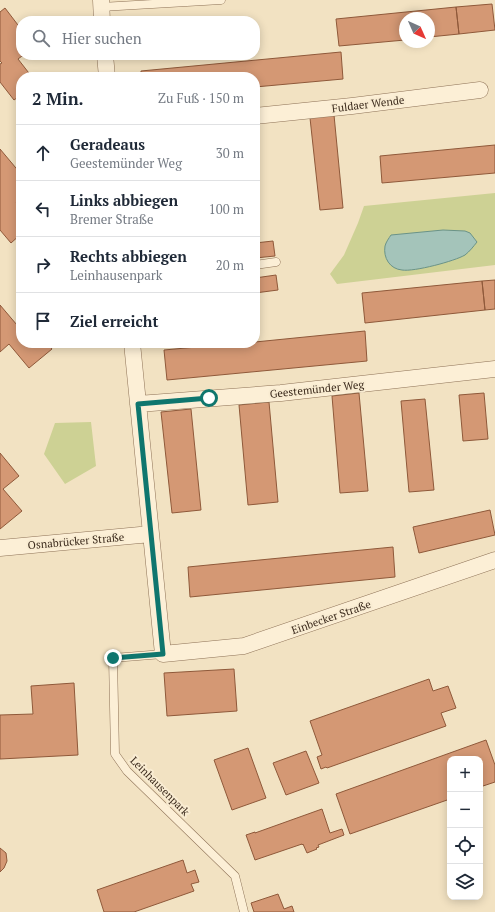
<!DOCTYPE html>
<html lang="de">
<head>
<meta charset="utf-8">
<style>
	body { margin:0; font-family:"PT Serif",serif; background:#f6f6f7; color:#1f2937 }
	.controls { position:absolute; right:12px; bottom:12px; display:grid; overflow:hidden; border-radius:8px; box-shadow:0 2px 10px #0003 }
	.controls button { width:36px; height:36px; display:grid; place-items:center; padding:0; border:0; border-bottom:1px solid #e0e1e3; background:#fff; color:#1f2937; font:20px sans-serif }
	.compass { position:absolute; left:399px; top:12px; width:36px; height:36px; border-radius:50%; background:#fff; box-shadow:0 2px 10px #0003; rotate:135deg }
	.stop { position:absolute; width:12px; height:12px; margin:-9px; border:3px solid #0f766e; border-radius:50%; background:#fff }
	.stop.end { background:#0f766e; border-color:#fff; box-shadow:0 1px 4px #0008 }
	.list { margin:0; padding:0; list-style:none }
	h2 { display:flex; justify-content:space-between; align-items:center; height:52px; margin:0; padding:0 16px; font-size:17px }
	h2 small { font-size:13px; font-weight:400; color:#747a83 }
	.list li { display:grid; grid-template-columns:26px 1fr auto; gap:12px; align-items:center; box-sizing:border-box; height:56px; padding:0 16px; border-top:1px solid #e0e1e3 }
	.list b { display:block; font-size:15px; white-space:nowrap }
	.list p { margin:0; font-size:13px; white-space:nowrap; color:#747a83 }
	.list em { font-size:13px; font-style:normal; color:#747a83 }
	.icon { flex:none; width:22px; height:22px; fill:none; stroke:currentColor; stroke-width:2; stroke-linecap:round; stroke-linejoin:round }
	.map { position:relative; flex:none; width:495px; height:912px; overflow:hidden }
	.search { position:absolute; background:#fff; box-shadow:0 2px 10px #0003; left:16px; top:16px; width:244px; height:44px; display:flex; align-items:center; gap:10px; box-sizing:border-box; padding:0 14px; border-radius:16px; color:#747a83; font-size:15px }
	.panel { position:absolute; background:#fff; box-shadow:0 2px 10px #0003; left:16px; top:72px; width:244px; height:276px; border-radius:16px }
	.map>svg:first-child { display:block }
	.green { fill:#cdd194 }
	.water { fill:#a4c4ba; stroke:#6a9388 }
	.building { fill:#d49874; stroke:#8f593a }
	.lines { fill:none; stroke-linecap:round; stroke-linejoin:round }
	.lane-casing { stroke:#8e7257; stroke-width:9 }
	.street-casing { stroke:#8e7257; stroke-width:17 }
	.lane { stroke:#fcefd6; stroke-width:8 }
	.street { stroke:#fcefd6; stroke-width:16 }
	.route { stroke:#0f766e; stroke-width:5 }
	.labels { text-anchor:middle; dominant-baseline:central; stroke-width:4; stroke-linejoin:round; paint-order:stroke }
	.street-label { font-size:11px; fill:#3c2b1d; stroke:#f9ecd2 }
</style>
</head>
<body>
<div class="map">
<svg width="495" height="912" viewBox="0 0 495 912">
	<rect width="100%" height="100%" fill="#f2e2c2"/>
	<path class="green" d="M495,193V265L337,284L330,274L344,255L358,223L364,206Z
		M91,422L96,466L65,484L44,454L55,423Z"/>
	<path class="water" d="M443,230L465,231L470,233L477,242C473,247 470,251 465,255C455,261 414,272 402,270C390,269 383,258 385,246C386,242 389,238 391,235Z"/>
	<path class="building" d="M492,4L495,30L459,34L456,7Z
		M456,7L459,34L429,37V18H405V40L339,46L336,19Z
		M5,8L21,29V55H25L23,57L22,56L18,59L32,77H21V95L14,100L0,82V64L2,63L0,61V12Z
		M341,52L343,79L255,87V77H141V71Z
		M334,115L343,208L320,210L310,118Z
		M495,145V173L382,183L380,156Z
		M0,149L21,174V198L16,202L21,208V234L11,243L0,230Z
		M273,241L275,256L255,258V243Z
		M276,275L278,290L255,293V278Z
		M495,280V309L485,310L482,281Z
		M482,281L485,310L365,323L362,293Z
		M0,305L17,325L21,321V343H47L52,349L29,368L9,344L0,352Z
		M365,331L367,361L167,380L164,350L240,343H255V342Z
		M359,393L368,491L340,493L332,396Z
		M484,393L488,439L463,441L459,395Z
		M425,399L434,490L409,492L401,401Z
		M269,402L278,502L248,505L239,405Z
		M191,409L201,510L172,513L161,412Z
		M0,453L19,476L3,489L22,511L0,529Z
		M490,510L495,535L419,553L413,527Z
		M393,547L395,577L190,597L188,567Z
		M234,669L237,711L167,716L164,673Z
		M429,679L433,691L448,686L456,708L441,713L446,726L327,768L326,767L321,769L317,757L322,755L310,721Z
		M74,683L78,755L0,759V715L33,714L31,686Z
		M486,740L495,765V782L480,787V759H450V799L350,834L336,794Z
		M248,748L266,798L232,810L214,760Z
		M306,751L319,783L286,795L273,763Z
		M322,809L330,833L342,829L344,835L318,845L319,847L316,848L317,849L307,853L303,844L302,845V844L255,860L246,835L255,832V833Z
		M0,848L6,853L7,861L4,868L0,872Z
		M183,860L187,873L195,870L199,882L191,884L194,891L134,912H104L97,890Z
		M278,894L284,909L292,906L294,912H254L251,903Z"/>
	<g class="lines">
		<defs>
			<path id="lane" d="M101,7L221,0
				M255,265L276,262
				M163,654L113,658L115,754L127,771L235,876L244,912"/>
			<path id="street" d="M101,0L102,21
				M105,55L107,77
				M255,116L352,106L480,90
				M132,343L163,654L244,646L495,560
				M138,404L281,393L495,369
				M0,548L151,534"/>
		</defs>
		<use href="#lane" class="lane-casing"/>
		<use href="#street" class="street-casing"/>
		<use href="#lane" class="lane"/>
		<use href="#street" class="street"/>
	</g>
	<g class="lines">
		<path class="route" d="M113,658L163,654L138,404L209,398"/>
	</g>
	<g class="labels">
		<g class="street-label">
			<text transform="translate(368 104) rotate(-7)">Fuldaer Wende</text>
			<text transform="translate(317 389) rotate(-6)">Geestemünder Weg</text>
			<text transform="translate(76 541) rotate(-5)">Osnabrücker Straße</text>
			<text transform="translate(331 617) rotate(-19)">Einbecker Straße</text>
			<text transform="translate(160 786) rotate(45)">Leinhausenpark</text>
		</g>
	</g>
</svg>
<div class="controls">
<button>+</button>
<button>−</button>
<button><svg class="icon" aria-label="locate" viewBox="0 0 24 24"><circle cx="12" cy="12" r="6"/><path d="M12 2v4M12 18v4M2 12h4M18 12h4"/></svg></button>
<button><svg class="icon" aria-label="layers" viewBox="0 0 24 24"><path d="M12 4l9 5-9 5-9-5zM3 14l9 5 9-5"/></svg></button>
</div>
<svg class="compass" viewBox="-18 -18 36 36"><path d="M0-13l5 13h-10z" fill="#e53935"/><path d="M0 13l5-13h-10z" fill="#747a83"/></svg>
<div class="stop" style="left:209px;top:398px"></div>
<div class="stop end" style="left:113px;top:658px"></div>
<div class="search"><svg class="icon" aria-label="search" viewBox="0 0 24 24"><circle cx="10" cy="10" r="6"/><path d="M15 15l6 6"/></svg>Hier suchen</div>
<section class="panel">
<h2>2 Min.<small>Zu Fuß · 150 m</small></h2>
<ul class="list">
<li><svg class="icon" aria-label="ahead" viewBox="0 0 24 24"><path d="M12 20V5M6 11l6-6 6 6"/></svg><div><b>Geradeaus</b><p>Geestemünder Weg</p></div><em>30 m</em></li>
<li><svg class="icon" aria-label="left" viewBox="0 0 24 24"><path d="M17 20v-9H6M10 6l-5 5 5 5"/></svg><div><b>Links abbiegen</b><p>Bremer Straße</p></div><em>100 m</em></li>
<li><svg class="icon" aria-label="right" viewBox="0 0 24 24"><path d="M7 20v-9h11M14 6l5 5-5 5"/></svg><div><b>Rechts abbiegen</b><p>Leinhausenpark</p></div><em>20 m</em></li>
<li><svg class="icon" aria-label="arrive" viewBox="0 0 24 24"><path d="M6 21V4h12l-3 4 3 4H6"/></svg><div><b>Ziel erreicht</b></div></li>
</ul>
</section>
</div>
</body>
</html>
